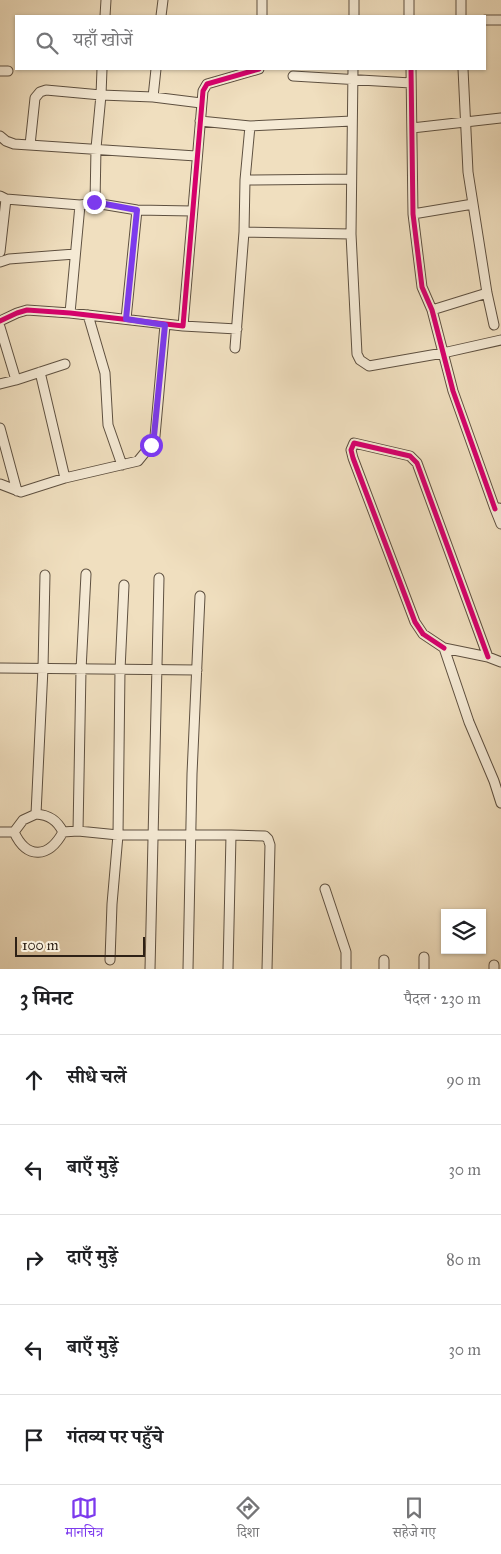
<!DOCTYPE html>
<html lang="hi">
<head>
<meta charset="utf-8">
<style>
	body { margin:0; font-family:"IM FELL Great Primer","Noto Serif Devanagari",serif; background:#f6f6f6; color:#202124 }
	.controls { position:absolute; right:15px; bottom:15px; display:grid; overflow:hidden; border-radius:0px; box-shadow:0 1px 4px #0004 }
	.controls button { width:45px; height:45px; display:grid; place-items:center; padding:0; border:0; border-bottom:1px solid #e0e0e0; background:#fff; color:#202124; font:25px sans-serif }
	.scale { position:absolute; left:15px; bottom:12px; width:130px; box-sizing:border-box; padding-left:5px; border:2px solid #2e2116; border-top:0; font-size:14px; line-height:18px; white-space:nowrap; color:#2e2116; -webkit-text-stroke:4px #f5ead5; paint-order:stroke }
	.stop { position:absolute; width:15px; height:15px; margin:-11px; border:4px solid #7c3aed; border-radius:50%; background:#fff }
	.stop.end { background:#7c3aed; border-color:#fff; box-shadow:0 1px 5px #0008 }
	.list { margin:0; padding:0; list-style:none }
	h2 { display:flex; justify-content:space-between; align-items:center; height:65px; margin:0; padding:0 20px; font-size:21px }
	h2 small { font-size:16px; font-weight:400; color:#757577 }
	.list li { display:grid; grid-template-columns:32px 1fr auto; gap:15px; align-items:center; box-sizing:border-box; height:90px; padding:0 20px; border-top:1px solid #e0e0e0 }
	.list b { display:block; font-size:19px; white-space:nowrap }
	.list em { font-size:16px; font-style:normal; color:#757577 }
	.icon { flex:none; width:28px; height:28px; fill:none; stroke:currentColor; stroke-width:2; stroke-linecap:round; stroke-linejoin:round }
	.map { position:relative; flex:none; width:501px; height:969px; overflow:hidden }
	.search { position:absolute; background:#fff; box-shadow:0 1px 4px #0004; left:15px; right:15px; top:15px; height:55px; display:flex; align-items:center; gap:12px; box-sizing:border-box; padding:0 18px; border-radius:0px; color:#757577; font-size:19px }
	.sheet { height:515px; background:#fff }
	nav { display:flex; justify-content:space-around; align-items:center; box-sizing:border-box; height:70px; border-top:1px solid #e0e0e0; background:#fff; font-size:14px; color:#757577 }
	nav a { display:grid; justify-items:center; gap:2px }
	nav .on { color:#7c3aed }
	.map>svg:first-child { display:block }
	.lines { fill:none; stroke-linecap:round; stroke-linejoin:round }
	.street-casing { stroke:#5e5040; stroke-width:11 }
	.street { stroke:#f5ead5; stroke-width:9 }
	.cycleway-casing { stroke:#f5ead5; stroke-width:8 }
	.cycleway { stroke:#d6006c; stroke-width:5 }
	.route { stroke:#7c3aed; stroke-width:6 }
</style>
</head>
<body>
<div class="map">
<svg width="501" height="969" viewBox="0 0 501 969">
	<rect width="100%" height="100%" fill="#f0dfbf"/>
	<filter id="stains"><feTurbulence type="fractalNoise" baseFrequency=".004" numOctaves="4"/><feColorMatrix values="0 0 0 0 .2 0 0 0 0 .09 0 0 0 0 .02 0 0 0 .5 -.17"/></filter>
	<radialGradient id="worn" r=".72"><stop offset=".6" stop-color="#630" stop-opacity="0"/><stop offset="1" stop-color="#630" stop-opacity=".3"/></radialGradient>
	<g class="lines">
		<defs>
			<path id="street" d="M262,0V16
				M409,0V16
				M461,0V16
				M105,16L106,0
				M161,16L163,0
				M354,16V0
				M485,20H501
				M102,69L101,95L153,97L201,103
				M353,69L351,234L357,354L360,360L369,366L443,353L501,340
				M411,69L413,214L422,287L432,310L453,391L495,509
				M463,69L468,172L487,293L494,325
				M0,71H8
				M293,76L411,83
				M153,97L156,69
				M200,121L250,126L352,121
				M412,128L501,118
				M0,136L6,141L14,144L196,156
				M30,145L35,98L40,92L46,90L101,95L96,148L95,203
				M245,180L351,179
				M0,196L6,199L80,205
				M413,214L473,204
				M244,232L351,234
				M0,252L6,199
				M0,262L9,259L75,254
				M432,310L487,293
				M70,313L80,205L95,203L137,210L192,211
				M88,315L105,373L108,425L122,465
				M126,319L137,210
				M0,321L17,313L27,310L70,313L183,326L203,91L207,84L259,69
				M183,326L237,329
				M0,327L16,380
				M235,348L244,232L245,180L250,126
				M40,372L65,478
				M0,384L16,380L65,364
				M0,428L17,491
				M0,484L21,492L65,478L138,461L151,445L155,436L165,325
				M499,508L495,509L501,524
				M444,648L423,634L415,622L353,458L351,450L354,443L410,456L417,463L488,657
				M501,662L488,657L444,648L469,722L494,781L501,803
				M0,668L197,670
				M36,814L43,668L45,575
				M36,814C49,815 57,820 63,832C49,858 27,860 14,832L23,820Z
				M78,831L81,670L86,574
				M0,832H14
				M63,832L78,831L118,835H231L265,836L268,839L270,845L267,969
				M325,889L346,952V969
				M110,960L112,904L118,835L120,670L124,585
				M494,965V969
				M150,969L159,578
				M188,969L192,774L200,596
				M228,969L231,835
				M384,969V960
				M424,969V957"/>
		</defs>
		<use href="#street" class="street-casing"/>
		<use href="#street" class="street"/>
		<defs>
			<path id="cycleway" d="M411,69L413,214L422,287L432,310L453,391L495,509
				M0,321L17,313L27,310L70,313L183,326L203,91L207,84L259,69
				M444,648L423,634L415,622L353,458L351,450L354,443L410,456L417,463L488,657"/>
		</defs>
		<use href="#cycleway" class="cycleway-casing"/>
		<use href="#cycleway" class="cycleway"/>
	</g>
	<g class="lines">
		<path class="route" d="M94,202L137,210L126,319L165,325L154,436L151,445"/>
	</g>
	<rect width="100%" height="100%" filter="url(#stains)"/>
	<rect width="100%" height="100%" fill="url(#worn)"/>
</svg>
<div class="controls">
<button><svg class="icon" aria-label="layers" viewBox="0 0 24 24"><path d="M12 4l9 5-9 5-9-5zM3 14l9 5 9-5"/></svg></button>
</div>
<div class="scale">100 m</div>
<div class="stop" style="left:151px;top:445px"></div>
<div class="stop end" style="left:94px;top:202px"></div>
<div class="search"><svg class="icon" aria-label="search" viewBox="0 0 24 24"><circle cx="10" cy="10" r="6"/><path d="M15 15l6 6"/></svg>यहाँ खोजें</div>
</div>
<section class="sheet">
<h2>3 मिनट<small>पैदल · 230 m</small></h2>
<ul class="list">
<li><svg class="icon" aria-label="ahead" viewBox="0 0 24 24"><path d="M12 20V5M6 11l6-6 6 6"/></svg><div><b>सीधे चलें</b></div><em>90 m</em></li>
<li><svg class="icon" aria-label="left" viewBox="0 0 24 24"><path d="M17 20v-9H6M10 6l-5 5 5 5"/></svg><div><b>बाएँ मुड़ें</b></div><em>30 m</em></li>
<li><svg class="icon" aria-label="right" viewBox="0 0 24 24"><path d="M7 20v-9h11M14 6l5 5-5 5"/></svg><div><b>दाएँ मुड़ें</b></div><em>80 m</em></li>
<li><svg class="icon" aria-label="left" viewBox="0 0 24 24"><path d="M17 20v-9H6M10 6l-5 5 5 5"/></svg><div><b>बाएँ मुड़ें</b></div><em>30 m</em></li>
<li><svg class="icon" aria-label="arrive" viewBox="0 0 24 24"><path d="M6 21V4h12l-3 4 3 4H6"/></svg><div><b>गंतव्य पर पहुँचे</b></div></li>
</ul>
</section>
<nav>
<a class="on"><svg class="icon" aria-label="map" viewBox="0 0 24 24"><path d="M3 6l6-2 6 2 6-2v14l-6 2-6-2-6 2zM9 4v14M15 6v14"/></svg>मानचित्र</a>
<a><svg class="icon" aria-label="directions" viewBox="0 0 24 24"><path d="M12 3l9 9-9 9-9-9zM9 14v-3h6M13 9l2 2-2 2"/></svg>दिशा</a>
<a><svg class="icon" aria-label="saved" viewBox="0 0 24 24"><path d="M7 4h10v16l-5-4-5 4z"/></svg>सहेजे गए</a>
</nav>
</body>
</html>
